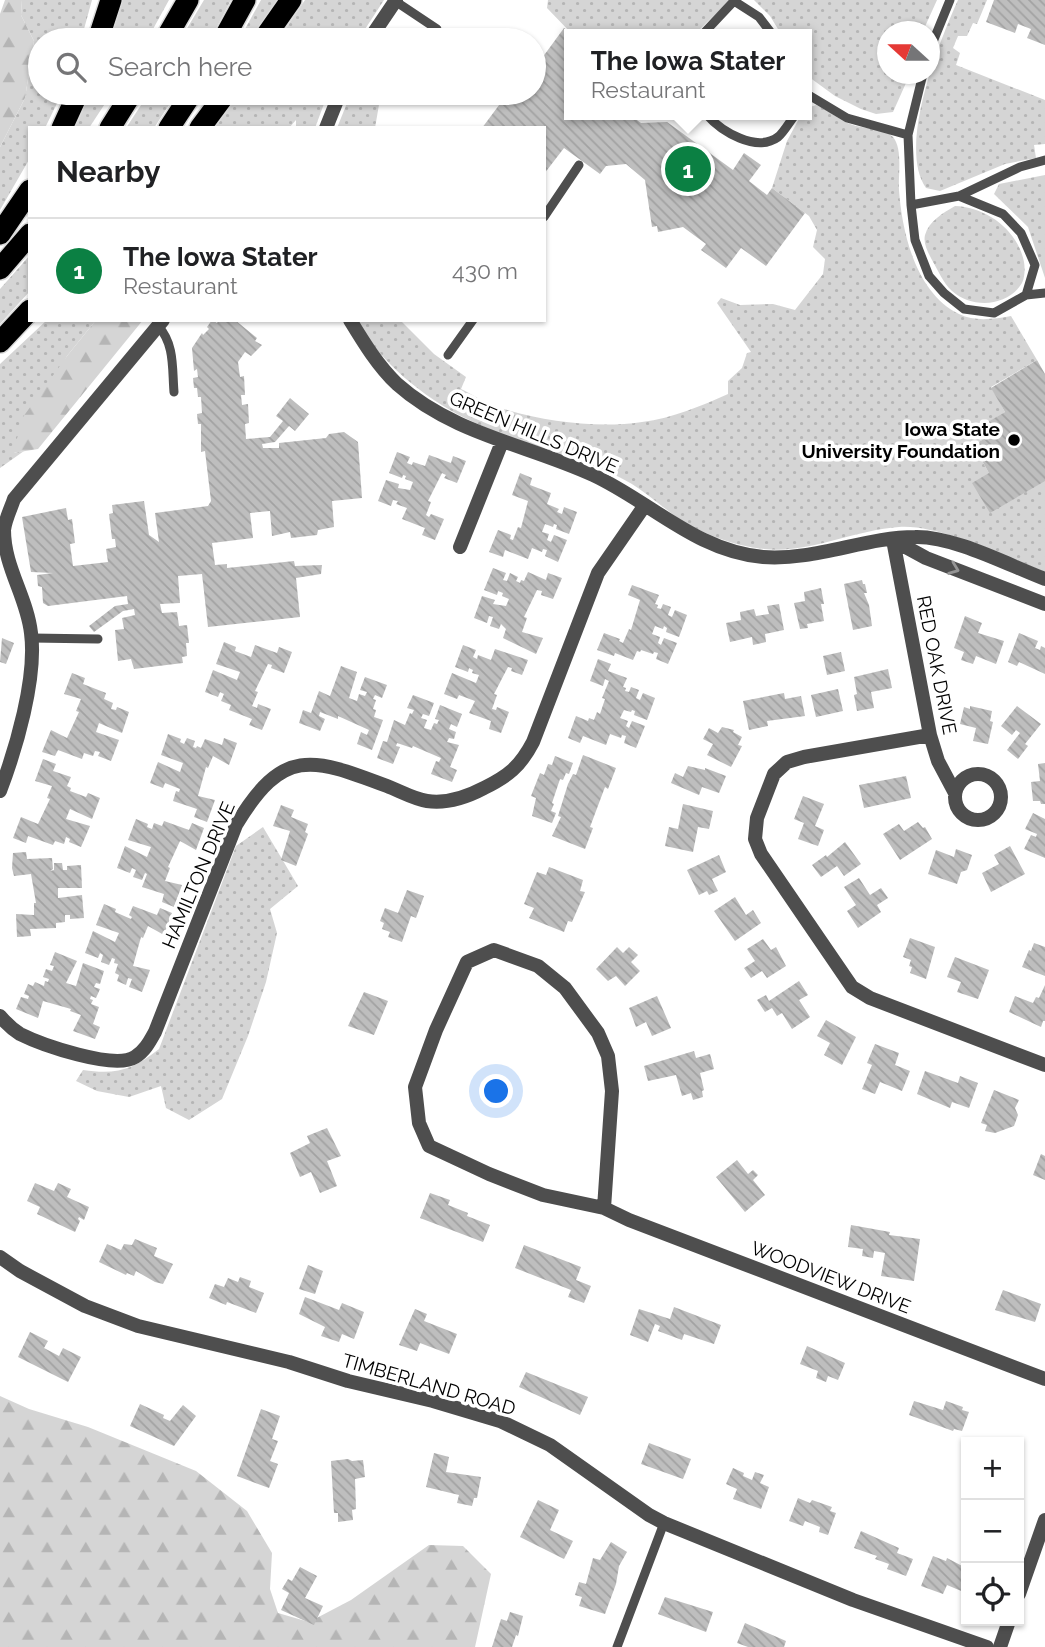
<!DOCTYPE html>
<html lang="en">
<head>
<meta charset="utf-8">
<style>
	body { margin:0; font-family:Raleway,sans-serif; background:#f2f2f2; color:#202124 }
	.controls { position:absolute; right:21px; bottom:21px; display:grid; overflow:hidden; border-radius:0px; box-shadow:0 2px 5px #0004 }
	.controls button { width:63px; height:63px; display:grid; place-items:center; padding:0; border:0; border-bottom:2px solid #e0e0e0; background:#fff; color:#202124; font:35px sans-serif }
	.compass { position:absolute; left:877px; top:21px; width:63px; height:63px; border-radius:50%; background:#fff; box-shadow:0 2px 5px #0004; rotate:291deg }
	.you { position:absolute; left:497px; top:1092px; width:24px; height:24px; margin:-18px; border:5px solid #fff; border-radius:50%; background:#1a73e8; box-shadow:0 0 0 10px #1a73e833 }
	.badge { display:grid; place-items:center; width:46px; height:46px; border-radius:50%; background:#0b8043; color:#fff; font-size:23px; font-weight:700 }
	.pin { position:absolute; translate:-50% -50%; border:4px solid #fff; box-shadow:0 2px 7px #0006 }
	.popup { position:absolute; left:564px; top:29px; width:248px; height:91px; box-sizing:border-box; display:grid; place-content:center; border-radius:0px; background:#fff; filter:drop-shadow(0 2px 5px #0005); font-size:23px; white-space:nowrap; color:#757577 }
	.popup b { font-size:26px; color:#202124 }
	.popup::after { content:''; position:absolute; left:50%; top:100%; margin-left:-14px; border:14px solid transparent; border-top-color:#fff }
	.list { margin:0; padding:0; list-style:none }
	h2 { display:flex; justify-content:space-between; align-items:center; height:91px; margin:0; padding:0 28px; font-size:30px }
	h2 small { font-size:23px; font-weight:400; color:#757577 }
	.list li { display:grid; grid-template-columns:46px 1fr auto; gap:21px; align-items:center; box-sizing:border-box; height:105px; padding:0 28px; border-top:2px solid #e0e0e0 }
	.list b { display:block; font-size:26px; white-space:nowrap }
	.list p { margin:0; font-size:23px; white-space:nowrap; color:#757577 }
	.list em { font-size:23px; font-style:normal; color:#757577 }
	.icon { flex:none; width:38px; height:38px; fill:none; stroke:currentColor; stroke-width:2; stroke-linecap:round; stroke-linejoin:round }
	.map { position:relative; flex:none; width:1045px; height:1647px; overflow:hidden }
	.search { position:absolute; background:#fff; box-shadow:0 2px 5px #0004; left:28px; top:28px; width:518px; height:77px; display:flex; align-items:center; gap:18px; box-sizing:border-box; padding:0 24px; border-radius:38px; color:#757577; font-size:26px }
	.panel { position:absolute; background:#fff; box-shadow:0 2px 5px #0004; left:28px; top:126px; width:518px; height:196px; border-radius:0px }
	.map>svg:first-child { display:block }
	.green { fill:url(#green-dots) }
	.forest { fill:url(#forest-firs) }
	.building { fill:url(#building-back-hatch) }
	.lines { fill:none; stroke-linecap:round; stroke-linejoin:round }
	.motorway-casing { stroke:#dbdbdb; stroke-width:24 }
	.service { stroke:#4e4e4e; stroke-width:9 }
	.minor { stroke:#4e4e4e; stroke-width:14 }
	.tertiary { stroke:#4e4e4e; stroke-width:14 }
	.motorway { stroke:#000; stroke-width:21 }
	.oneway { stroke:#959595 }
	.poi-dot { fill:#000; stroke:#fff; stroke-width:2.5 }
	.labels { text-anchor:middle; dominant-baseline:central; stroke-width:7; stroke-linejoin:round; paint-order:stroke }
	.poi-label { font-size:19px; font-weight:bold; fill:#000; stroke:#fff; text-anchor:end }
	.street-label { font-size:19px; fill:#000; stroke:#fff }
</style>
</head>
<body>
<div class="map">
<svg width="1045" height="1647" viewBox="0 0 1045 1647">
	<defs>
		<pattern id="green-dots" width="8" height="8" patternUnits="userSpaceOnUse" patternTransform="scale(1.75)"><rect width="8" height="8" fill="#d5d5d5"/><path d="M2 2h.1M6 6h.1" fill="none" stroke="#b5b5b5" stroke-width="1.8" stroke-linecap="round"/></pattern>
		<pattern id="forest-firs" width="22" height="20" patternUnits="userSpaceOnUse" patternTransform="scale(1.75)"><rect width="22" height="20" fill="#d5d5d5"/><path d="M5 1l3.5 6h-7zM16 11l3.5 6h-7z" fill="#b5b5b5"/></pattern>
		<pattern id="building-back-hatch" width="6" height="6" patternUnits="userSpaceOnUse" patternTransform="scale(1.75)"><rect width="6" height="6" fill="#bebebe"/><path d="M-1 5l2 2M0 0l6 6M5-1l2 2" fill="none" stroke="#a2a2a2"/></pattern>
	</defs>
	<rect width="100%" height="100%" fill="#fff"/>
	<path class="green" d="M22,0H92L81,40H40V93H62L45,128H30V158L0,210V147L25,98L34,41L21,15Z
		M117,0H169L147,40H106Z
		M204,0H231L210,40H180Z
		M261,0H281L253,40H239Z
		M305,0H384L358,40H278Z
		M548,0H730L695,34H572L547,8Z
		M754,0H937L923,31L888,32V74H910L893,112L876,114L861,109L835,96L809,77L807,74V34H781L770,16Z
		M958,0H987L977,24L973,23L967,36H958L953,48L960,53L956,65L1045,100V144L1034,145L1036,158L1005,164L940,191L926,188C897,147 939,42 958,0Z
		M86,93H112L89,128H73Z
		M149,93H177L154,128H126Z
		M239,93H328L315,128H296V120L289,128H214Z
		M351,93H381L375,128H337Z
		M816,105C829,110 840,121 853,125C864,129 886,128 893,137C903,149 898,175 899,190C902,233 916,293 959,314C975,322 994,319 1011,316L1037,360L991,387L1005,412L987,423L993,434L973,445L989,473L1045,481V572C1007,557 938,524 899,527C854,530 809,554 764,549C734,546 699,533 675,516C656,502 640,487 619,477C569,453 514,443 465,418C423,397 380,362 356,320H400L434,354L466,377L461,389C472,394 483,402 494,406C540,421 595,429 642,422C673,418 701,406 728,394V381L742,368L747,353L751,352L717,303L721,298L740,305L773,304L795,310L823,274L825,259L813,247L817,230L809,216L772,188L787,141L801,115H807V108Z
		M1045,175V278L1028,227L994,194L999,184Z
		M955,206C986,207 1018,230 1024,262C1025,268 1025,277 1022,283C1008,307 972,309 952,291C943,283 938,270 932,260C928,252 923,244 925,235C929,221 943,213 955,206Z
		M30,255V291L0,324V289Z
		M47,320H96L67,356L14,453L24,451L0,468V364Z
		M263,827L298,886L270,909L277,933L266,982L248,1036L222,1099L189,1120L166,1108L161,1086L129,1097L97,1091L76,1081L83,1070C116,1075 133,1070 159,1049L236,846Z"/>
	<path class="forest" d="M5,0H22L21,15L34,41L25,98L0,147V14Z
		M96,320H143L38,449L13,453L23,417L67,356Z
		M0,1396L29,1409L88,1427L196,1471L247,1511L272,1553L270,1589L278,1613L309,1622L351,1600L429,1545L463,1546L491,1574L475,1647H0Z"/>
	<path class="building" d="M994,0H1045V45L1027,38L1031,29L1018,24L1015,33L986,22Z
		M564,28L572,34H569V115H630L641,123L667,122L733,170L744,153L761,165L749,181L767,195L772,188L805,213L766,266L741,248L726,268L701,250L706,244L683,227L658,232L657,226L652,227L645,180L626,164L606,166L600,174L564,148L544,174V128H482L508,93H534V69Z
		M212,320L217,323L219,320H235L257,338L255,341L262,345L251,356L245,352L238,362L240,377L244,376L245,395H241L242,405L248,404L249,423L245,424L246,439L270,437L283,421L276,416L290,398L309,414L295,431L289,426L275,442L262,444L263,448H279V443L326,438L329,434L344,432L358,442L362,498L332,501L334,527L318,530L317,535L291,538L290,532L272,536L270,511L250,513L253,538L212,543L215,565L227,564V568L294,561L295,566L322,565L321,574L296,578L300,617L208,627L202,574L178,576L180,603L160,604L162,613L177,612L179,626L187,625L189,643H186L187,656L182,657L183,663L134,669L131,659L118,661L115,630L124,629L122,618L135,615L134,609L123,611L94,632L89,626L115,606L128,604L127,596L48,606L43,603L42,587L38,586L37,575L53,573L31,572L22,517L66,508L68,520L72,519L75,543L70,544L73,566L108,562L106,549L116,547L115,539H112L109,514L113,513L112,505L144,501L149,535L159,542L155,513L208,506L211,501L205,451L201,452V424H198L197,414L202,413L201,397H198L197,388H194L193,378L198,377L197,369L194,371L192,348L202,333L203,335L209,329L207,327Z
		M1037,360L1045,374V481L990,513L972,483L989,473L973,445L993,434L986,423L1005,412L991,388Z
		M397,452L410,457L407,463L412,465L413,462L425,466L429,455L451,463L453,456L466,461L457,483L444,478L446,475L442,473L428,501L431,502L426,515L429,517L431,514L444,519L435,540L422,535L425,528L402,519L407,508L396,504L398,501L393,500L391,506L378,501L386,480L399,484L398,488L410,490L413,482L405,479L406,476L403,475L402,478L389,473Z
		M520,473L532,478L530,485L551,493L547,504L559,509L557,512L562,514L564,507L577,512L569,534L556,529L557,525L554,524L553,527L545,524L542,532L549,534L547,540L551,542L554,535L567,540L558,562L545,556L547,550L543,549L542,552L532,548L528,559L505,550L503,557L489,552L498,530L511,535L510,539L513,540L518,527L521,528L528,501L512,495Z
		M493,568L506,573L503,580L507,581L510,573L518,577L516,581L520,583L521,580L524,581L528,572L546,580L548,573L562,578L553,599L541,595L542,591L537,590L524,617L527,618L522,632L543,638L536,654L503,638L506,629L501,624L499,629L490,626L493,617L489,616L487,623L474,618L482,596L495,600L493,604L506,606L509,599L502,596L503,593L498,591L497,595L484,590Z
		M862,580L863,584H865L867,593H864L869,605L872,626L853,630L844,584Z
		M632,585L659,595L655,604L658,605L657,608L661,609L663,604L671,607L668,615L672,617L675,610L687,615L679,637L666,632L667,628L664,626L663,629L655,626L652,634L660,637L658,643L661,645L664,638L677,643L668,664L656,659L658,653L654,652L653,654L641,650L640,652L637,651L633,660L615,653L614,656L597,650L604,633L620,639L619,641L623,643L629,629L631,630L640,600L628,595Z
		M821,588L824,604H821L824,621L807,624L808,628L800,629L794,603L805,601L804,592Z
		M779,604L784,630L765,634L766,642L753,645L752,637L730,642L726,623L741,620L740,612L754,609L756,616L769,614L767,606Z
		M965,616L982,623L978,633L1004,641L996,664L976,656L973,664L961,660L964,652L954,648Z
		M1019,633L1038,641L1035,648L1040,650L1041,646L1045,648V674L1019,662L1017,666L1008,662Z
		M2,638L14,643L6,664L0,662Z
		M224,642L236,647L235,651L251,657L255,645L277,653L279,647L292,652L284,673L271,668L272,665L268,664L255,691L258,692L252,706L257,708L258,704L271,709L262,730L249,725L252,719L229,710L231,705L221,701L224,694L220,692L218,697L205,692L213,670L237,680L240,672L216,664Z
		M463,645L476,650L473,657L477,659L478,655L491,660L495,649L528,660L522,675L511,671L512,668L508,667L494,694L497,695L492,709L496,710L497,707L509,712L501,733L489,729L491,721L469,713L475,701L459,695L457,699L444,694L452,673L476,683L479,675L472,673L473,670L469,668L468,672L455,667Z
		M841,652L845,671L827,675L823,656Z
		M598,659L611,664L608,671L627,678L623,687L626,688L625,691L629,692L631,687L639,690L636,698L640,700L643,693L655,698L647,720L634,715L635,711L632,710L631,712L624,710L620,718L628,721L626,726L629,728L632,721L645,726L636,748L624,743L626,736L622,735L621,738L610,734L606,745L583,736L580,743L568,738L576,716L588,721L589,718L594,720L597,712L600,714L605,699L602,698L609,681L605,679L603,686L590,681Z
		M341,666L357,672L349,698L357,701L359,694L365,696L367,692L360,690L365,677L387,685L382,698L375,695L373,699L376,700L373,709L376,710L374,717L383,720L372,750L357,744L361,732L367,735L369,730L338,716V719L320,712L319,716L325,719L320,731L299,723L303,710L311,713L319,691L330,696Z
		M888,669L892,688L871,692L874,708L857,711L854,695L857,694L854,677Z
		M72,673L85,678L83,684L106,693L104,699L113,703L111,709L116,710L117,707L129,712L122,733L99,723L96,732L119,740L111,761L98,756L100,752L95,751L93,756L84,753L82,759L58,750L55,756L42,752L51,730L67,738L79,712L76,711L81,699L64,694Z
		M838,689L843,711L816,717L811,695Z
		M784,693L785,699L801,696L805,716L767,721L768,726L749,730L743,701Z
		M413,695L434,703L429,716L423,714L421,718L427,720L424,728L431,730L434,723L437,724L439,720L435,719L440,705L462,714L457,727L451,724L449,729L456,732L454,739L449,738L447,742L459,745L450,767L457,770L452,782L431,774L436,761L439,762L441,758L413,746L412,748L397,743L396,746L400,747L393,764L377,758L383,741L387,742L394,720L405,725L410,713L412,714L414,710L407,708Z
		M970,706L992,711L990,721L993,722L988,744L973,741L976,728L960,724L964,707L970,709Z
		M1017,706L1041,724L1025,744L1028,746L1018,759L1007,750L1020,733L1016,730L1012,735L1001,726Z
		M722,727L734,730L733,732L742,737L738,745L742,746L731,767L707,755L713,744L703,739L709,728L718,733Z
		M168,734L181,739L180,742L184,744L187,738L195,741L193,747L196,748L197,746L201,748L205,739L222,745L224,738L237,743L229,765L213,756L208,768L206,767L198,796L215,800L207,822L194,817L197,809L173,801L176,791L179,792L180,789L165,783L163,788L150,783L158,762L180,772L183,763L161,755Z
		M583,755L616,768L608,789L605,787L590,827L593,828L585,849L552,836L561,817L558,816L568,784L573,774L576,775Z
		M555,756L573,763L569,774L566,773L563,780L560,779L552,803L554,804L551,811L556,813L552,823L532,816L536,798L531,796L540,773L544,775L548,764L552,765Z
		M43,759L56,764L53,771L71,777L67,786L71,788L70,791L86,797L88,793L100,798L92,819L70,809L66,819L90,826L81,847L69,842L70,839L66,837L64,844L55,841L53,845L28,836L26,843L13,838L21,817L38,824L50,799L47,798L52,786L35,781Z
		M1045,763V804H1041L1040,801H1033L1031,782L1040,781L1038,764Z
		M688,766L705,770V768L726,776L719,793L702,787L699,795L671,783L675,773L683,777Z
		M906,776L911,798L864,808L859,785Z
		M803,796L824,804L815,826L824,830L818,846L798,839L804,823L794,819Z
		M683,804L713,811L709,829L698,827L693,852L665,846L669,827L678,829Z
		M281,805L294,810L291,817L308,824L305,832L308,834L296,866L281,860L290,831L273,826Z
		M1033,813L1045,819V858L1024,849L1031,835L1036,837L1037,834L1025,829Z
		M136,819L148,824L147,827L152,829L154,823L162,826L164,821L189,830L192,823L204,828L196,850L180,841L168,867L170,868L165,881L182,885L174,907L162,902L164,894L142,887L147,874L145,873L142,880L133,877L136,870L132,868L130,873L117,868L125,846L147,857L151,847L128,840Z
		M918,822L923,828L925,827L932,839L900,860L883,834L899,824L904,831Z
		M845,842L861,864L844,876L837,866L821,877L812,865L826,855L827,857Z
		M1010,846L1025,874L991,892L982,873L999,864L994,855Z
		M956,849L972,855L967,870L961,872L957,884L928,874L936,850L954,857Z
		M26,852L27,859L52,858L53,869L50,871L54,870V863H62L63,870H67V866L81,865L82,888H58V898L82,895L84,918L70,919V915H65V922L56,923V928L30,929L31,936L17,937L16,914L34,915V903H36L31,874L14,876L12,868L13,853Z
		M719,855L726,872L712,879L718,891L709,895L707,891L699,895L687,870Z
		M549,867L583,880L580,891L585,892L572,922L568,921L564,932L529,918L534,908L524,904L537,872L546,875Z
		M859,878L870,895L881,888L888,898L877,905L881,912L858,928L847,911L856,905L844,887Z
		M407,890L424,896L416,918L411,916L402,942L388,937L390,932L382,929L384,923L380,921L385,908L398,913Z
		M735,897L746,915L753,910L761,923L735,941L714,911Z
		M104,904L116,909L115,912L131,919L132,917L129,915L133,906L157,915L160,908L172,913L164,935L148,926L143,938L141,937L133,966L150,970L142,992L129,987L132,979L128,978L126,985L117,981L119,975L115,973L118,964L114,963L115,959L112,958L109,965L101,962L103,955L100,953L98,958L85,953L93,931L115,942L119,933L96,925Z
		M910,938L935,947L926,979L910,973L912,967L909,966L911,960L903,957Z
		M763,939L771,950L776,947L786,966L767,978L762,971L751,978L744,968L755,961L747,949Z
		M1034,943L1045,947V976L1022,967L1029,950L1031,951Z
		M617,947L623,953L629,947L638,955L631,962L640,971L625,986L616,976L608,981L596,969Z
		M55,952L77,961L66,983L76,986L83,963L104,971L100,984L96,983L94,987L100,989L96,998L91,996L90,999L93,1000L91,1004L99,1007L93,1024L100,1027L95,1039L73,1031L81,1015L70,1011L71,1009L43,1001L38,1018L16,1009L21,997L28,999L29,996L24,994L28,984L33,986L35,982L44,986L45,981L48,982L49,979L43,977L46,969L52,971L54,966L50,965Z
		M955,957L989,970L978,999L957,992L961,982L947,977Z
		M799,981L808,995L799,1000L810,1017L792,1029L782,1013L777,1016L772,1008L765,1012L757,1000L766,995L769,1001Z
		M1045,985V1021H1043L1041,1027L1009,1012L1015,996L1033,1003L1036,997L1039,998Z
		M364,992L388,1001L374,1035L348,1026Z
		M657,996L671,1028L652,1036L646,1022L636,1027L629,1008Z
		M826,1020L856,1037L842,1065L824,1055L830,1043L817,1036Z
		M875,1044L899,1053L895,1065L910,1071L902,1091L880,1082L875,1094L862,1089L872,1065L867,1063Z
		M694,1051L696,1058L710,1054L714,1069L700,1073L704,1090L702,1091L703,1097L693,1100L691,1093L682,1096L676,1075L648,1081L644,1066Z
		M925,1071L958,1083L960,1076L978,1083L969,1108L952,1102L950,1108L917,1094Z
		M994,1090L1019,1100L1015,1108L1018,1115L1014,1126L995,1133L985,1131L987,1125L981,1123Z
		M327,1128L341,1156L327,1161L337,1186L320,1193L311,1172L300,1177L290,1153L310,1143L307,1136Z
		M1041,1154L1045,1156V1180L1033,1175Z
		M737,1160L748,1174L753,1170L758,1175L753,1180L765,1195L745,1212L716,1177Z
		M35,1183L54,1191L58,1183L71,1189L67,1197L89,1207L84,1220L79,1217L78,1219L80,1221L75,1232L37,1214L40,1207L27,1201Z
		M430,1193L450,1200L448,1205L468,1213L467,1216L490,1225L483,1242L420,1218Z
		M851,1225L890,1232L889,1235L920,1239L914,1281L881,1276L885,1253L874,1251L873,1258L862,1256L863,1249L848,1247Z
		M135,1239L157,1248L154,1256L173,1264L163,1284L155,1282L136,1271L134,1276L127,1273L126,1275L99,1262L107,1244L121,1250L124,1244L132,1245Z
		M524,1245L581,1267L576,1280L591,1286L584,1303L568,1297L571,1290L515,1268Z
		M308,1265L323,1271L315,1294L299,1289Z
		M240,1277L251,1281L249,1287L264,1293L256,1313L227,1302L226,1305L209,1298L215,1284L224,1287L228,1278L238,1282Z
		M1003,1290L1041,1304L1035,1322L995,1310Z
		M305,1297L339,1310L342,1303L364,1312L354,1339L342,1334L339,1342L321,1336L325,1327L299,1314Z
		M674,1307L721,1325L714,1344L684,1334L682,1340L658,1331L660,1326L655,1324L648,1342L630,1335L639,1309L670,1319Z
		M415,1309L427,1314L424,1321L457,1334L449,1354L420,1343L417,1351L399,1345Z
		M30,1332L48,1341L44,1348L59,1356L63,1348L81,1357L68,1382L18,1357Z
		M807,1346L845,1363L838,1380L828,1376L826,1382L816,1378L818,1371L800,1364Z
		M526,1372L588,1397L580,1415L519,1387Z
		M914,1401L943,1410L946,1401L963,1407L962,1410L969,1412L962,1431L954,1429L953,1431L909,1415Z
		M140,1404L164,1415L163,1418L170,1421L183,1405L196,1416L174,1446L130,1426Z
		M261,1409L280,1416L272,1439L278,1441L270,1461L278,1464L269,1488L237,1476Z
		M649,1443L691,1459L683,1479L641,1464Z
		M434,1453L449,1457L446,1472L481,1477L477,1498H474L472,1506L457,1503L459,1495L426,1487Z
		M348,1459L352,1461L363,1460L365,1477L355,1479L356,1509L352,1510L353,1520L338,1522V1513H334L331,1461Z
		M733,1468L744,1473L743,1476L752,1480L755,1472L764,1475L760,1483L769,1487L761,1509L733,1499L737,1489L726,1484Z
		M798,1498L810,1503L812,1500L832,1507L830,1511L836,1513L828,1535L819,1532L820,1527L805,1521L803,1526L789,1521Z
		M538,1500L559,1510L550,1530L573,1541L564,1559L520,1537Z
		M861,1531L899,1548L897,1553L913,1559L906,1576L887,1569L889,1564L875,1559L877,1556L854,1548Z
		M611,1542L627,1552L619,1566L616,1584L605,1614L579,1606L582,1597L575,1595L579,1582L586,1584L593,1558L600,1560Z
		M933,1556L946,1561L947,1558L966,1568V1593L947,1585L943,1594L921,1586Z
		M300,1567L317,1576L305,1598L323,1606L314,1625L281,1610L289,1593L282,1589L288,1579L292,1581Z
		M665,1597L713,1612L706,1632L658,1614Z
		M510,1612L523,1616L518,1636L516,1635L512,1647H492L501,1619L507,1621Z
		M745,1623L786,1641L784,1647H748L737,1643Z"/>
	<g class="lines">
		<defs>
			<path id="motorway" d="M98,40L111,0
				M165,40L188,0
				M223,40L245,0
				M263,40L291,0
				M62,128L78,93
				M110,128L132,93
				M169,128L192,93
				M200,128L226,93
				M0,234L30,190
				M0,269L30,234
				M0,342L30,310"/>
		</defs>
		<use href="#motorway" class="motorway-casing"/>
		<path class="service" d="M395,1L437,29
			M734,1L759,17L772,34
			M703,34L735,0
			M930,49L950,0
			M807,94L847,118L908,135
			M707,115C721,131 756,153 778,137C784,132 790,121 795,115
			M959,196L1020,167L1045,160
			M911,205L959,196L1003,214L1021,233L1035,265L1026,295L994,313L964,309L944,293L929,276L915,240L911,205L908,135L923,74
			M544,217L579,165
			M1026,295L1045,293
			M158,326C175,344 172,369 174,392
			M448,355L473,320
			M32,638L98,639
			M617,1647L664,1523"/>
		<path class="minor" d="M369,40L396,0
			M326,128L340,93
			M350,320C364,343 378,366 397,384C453,434 528,445 593,475C651,502 696,551 763,557C814,561 866,537 915,537C954,536 1008,565 1045,579
			M893,540L930,735L938,761L955,793
			M893,540L926,558L1045,604
			M460,547L502,442
			M930,735L804,757L787,762L774,774L757,818L755,839L761,854L852,987L870,998L1045,1065
			M955 797a23 23 0 1 1 46 0a23 23 0 1 1-46 0Z
			M0,791C16,749 37,678 31,633C27,597 4,567 4,530C5,520 11,508 14,499L163,320
			M494,950L538,966L565,988L598,1033L608,1056L612,1091L604,1208L543,1195L489,1174L429,1146L419,1123L415,1087L436,1030L467,962Z
			M0,1016C6,1023 12,1029 20,1034C42,1045 114,1070 135,1057C145,1051 150,1041 155,1032L236,825C283,747 311,757 387,786C400,791 414,799 427,801C447,804 467,797 484,788C508,776 520,767 533,742L598,573L645,505
			M604,1208L629,1220L1045,1379
			M0,1257L20,1271L85,1306L138,1326L289,1362L348,1381L433,1401L500,1421L550,1445L649,1515L664,1523L853,1600L987,1647"/>
		<path class="tertiary" d="M1019,1594L1045,1520
			M1000,1647L1009,1621"/>
		<use href="#motorway" class="motorway"/>
	</g>
	<defs><path id="oneway-chevron" d="M-2-3.5L2.5 0L-2 3.5" fill="none" stroke-width="1.6" stroke-linecap="round" stroke-linejoin="round" transform="scale(1.75)"/></defs>
	<use class="oneway" href="#oneway-chevron" transform="translate(954 569) rotate(21)"/>
	<circle class="poi-dot" cx="1014" cy="440" r="7"/>
	<g class="labels">
		<g class="poi-label">
			<text x="1000" y="429">Iowa State<tspan x="1000" dy="22">University Foundation</tspan></text>
		</g>
		<g class="street-label">
			<text transform="translate(534 432) rotate(23)">GREEN HILLS DRIVE</text>
			<text transform="translate(937 665) rotate(79)">RED OAK DRIVE</text>
			<text transform="translate(198 875) rotate(-67)">HAMILTON DRIVE</text>
			<text transform="translate(831 1277) rotate(21)">WOODVIEW DRIVE</text>
			<text transform="translate(429 1384) rotate(16)">TIMBERLAND ROAD</text>
		</g>
	</g>
</svg>
<div class="controls">
<button>+</button>
<button>−</button>
<button><svg class="icon" aria-label="locate" viewBox="0 0 24 24"><circle cx="12" cy="12" r="6"/><path d="M12 2v4M12 18v4M2 12h4M18 12h4"/></svg></button>
</div>
<svg class="compass" viewBox="-18 -18 36 36"><path d="M0-13l5 13h-10z" fill="#e53935"/><path d="M0 13l5-13h-10z" fill="#757577"/></svg>
<div class="you"></div>
<div class="pin badge" style="left:688px;top:169px">1</div>
<div class="popup"><b>The Iowa Stater</b>Restaurant</div>
<div class="search"><svg class="icon" aria-label="search" viewBox="0 0 24 24"><circle cx="10" cy="10" r="6"/><path d="M15 15l6 6"/></svg>Search here</div>
<section class="panel">
<h2>Nearby<small></small></h2>
<ul class="list">
<li><span class="badge">1</span><div><b>The Iowa Stater</b><p>Restaurant</p></div><em>430 m</em></li>
</ul>
</section>
</div>
</body>
</html>
